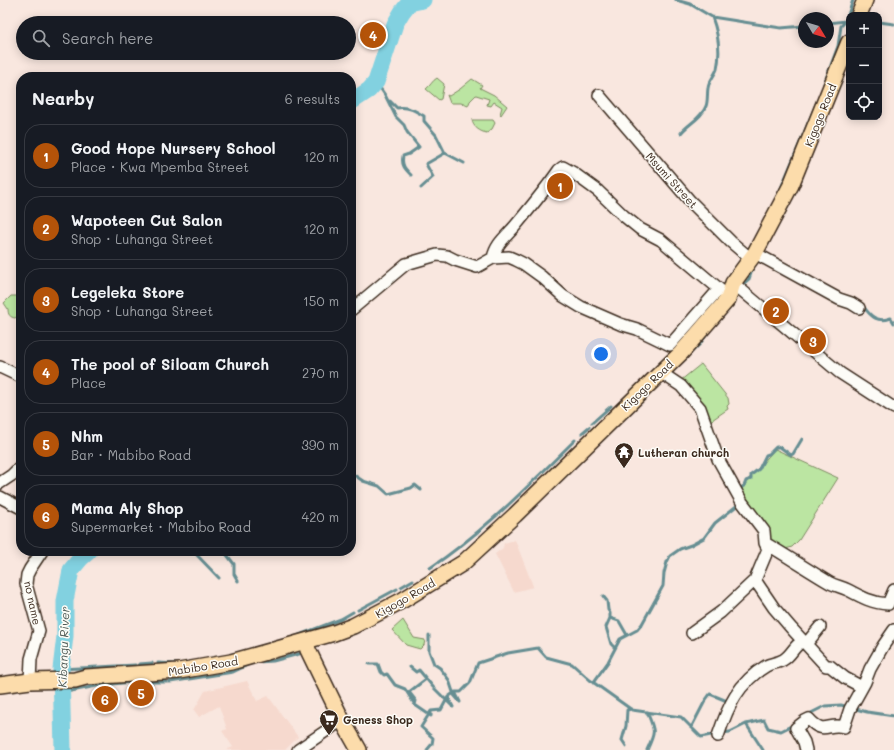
<!DOCTYPE html>
<html lang="en">
<head>
<meta charset="utf-8">
<style>
	body { margin:0; font-family:Mali,sans-serif; background:#20242c; color:#f1f3f6 }
	.controls { position:absolute; right:12px; top:12px; display:grid; overflow:hidden; border-radius:8px; box-shadow:0 2px 10px #0003 }
	.controls button { width:36px; height:36px; display:grid; place-items:center; padding:0; border:0; border-bottom:1px solid #363941; background:#171b24; color:#f1f3f6; font:20px sans-serif }
	.compass { position:absolute; left:798px; top:12px; width:36px; height:36px; border-radius:50%; background:#171b24; box-shadow:0 2px 10px #0003; rotate:128deg }
	.you { position:absolute; left:601px; top:354px; width:14px; height:14px; margin:-10px; border:3px solid #fff; border-radius:50%; background:#1a73e8; box-shadow:0 0 0 6px #1a73e833 }
	.badge { display:grid; place-items:center; width:26px; height:26px; border-radius:50%; background:#b45309; color:#fff; font-size:13px; font-weight:700 }
	.pin { position:absolute; translate:-50% -50%; border:2px solid #fff; box-shadow:0 1px 4px #0006 }
	.list { margin:0; padding:0; list-style:none }
	h2 { display:flex; justify-content:space-between; align-items:center; height:52px; margin:0; padding:0 16px; font-size:17px }
	h2 small { font-size:13px; font-weight:400; color:#9ea1a6 }
	.list li { display:grid; grid-template-columns:26px 1fr auto; gap:12px; align-items:center; box-sizing:border-box; height:64px; margin:0 8px 8px; padding:0 8px; border:1px solid #363941; border-radius:16px }
	.list b { display:block; font-size:15px; white-space:nowrap }
	.list p { margin:0; font-size:13px; white-space:nowrap; color:#9ea1a6 }
	.list em { font-size:13px; font-style:normal; color:#9ea1a6 }
	.icon { flex:none; width:22px; height:22px; fill:none; stroke:currentColor; stroke-width:2; stroke-linecap:round; stroke-linejoin:round }
	.map { position:relative; flex:none; width:894px; height:750px; overflow:hidden }
	.search { position:absolute; background:#171b24; box-shadow:0 2px 10px #0003; left:16px; top:16px; width:340px; height:44px; display:flex; align-items:center; gap:10px; box-sizing:border-box; padding:0 14px; border-radius:22px; color:#9ea1a6; font-size:15px }
	.panel { position:absolute; background:#171b24; box-shadow:0 2px 10px #0003; left:16px; top:72px; width:340px; height:484px; border-radius:16px }
	.map>svg:first-child { display:block }
	.built { fill:#f6d9ce }
	.green { fill:#bbe5a2; stroke:#7b8860 }
	.lines { fill:none; stroke-linecap:round; stroke-linejoin:round }
	.stream { stroke:#668e92; stroke-width:3 }
	.river { stroke:#82d1e0; stroke-width:17 }
	.minor-casing { stroke:#3b2a1e; stroke-width:14 }
	.major-casing { stroke:#3b2a1e; stroke-width:18 }
	.minor { stroke:#fdfcf7; stroke-width:11 }
	.major { stroke:#fcdcab; stroke-width:15 }
	.labels { text-anchor:middle; dominant-baseline:central; stroke-width:3; stroke-linejoin:round; paint-order:stroke }
	.street-label { font-size:11px; fill:#3b2a1e; stroke:#fdfcf7 }
	.poi-label { font-size:11px; font-weight:bold; fill:#3b2a1e; stroke:#fdfcf7; text-anchor:start }
	.water-label { font-size:12px; font-style:italic; fill:#505c58; stroke:#fdfcf7 }
</style>
</head>
<body>
<div class="map">
<svg width="894" height="750" viewBox="0 0 894 750">
	<rect width="100%" height="100%" fill="#f9e7df"/>
	<filter id="ink" filterUnits="userSpaceOnUse"><feTurbulence type="fractalNoise" baseFrequency=".025" numOctaves="2"/><feDisplacementMap in="SourceGraphic" scale="8" xChannelSelector="R" yChannelSelector="G"/><feConvolveMatrix kernelMatrix="1 2 1 2 8 2 1 2 1" color-interpolation-filters="sRGB"/></filter>
	<g filter="url(#ink)">
		<path class="built" d="M515,540L533,586V587L514,592L495,554L503,548L504,543Z
			M247,681L257,701L268,696L298,737L285,750H226L233,747L222,731L227,729L219,706L199,717L194,710L205,691Z"/>
		<path class="green" d="M437,78L444,84L441,99L439,100L426,89C431,85 432,81 437,78Z
			M472,79L482,85L480,88L494,95L507,106L501,115L500,114L502,107L494,102L491,106L487,105L489,99L476,95L470,101L468,106L461,103H450L447,95L449,96L460,89Z
			M472,120H493L495,123L492,129L487,133C480,132 473,127 472,120Z
			M11,296H21L20,315L15,318C10,317 8,315 8,309L4,303Z
			M701,364L728,398L729,404L727,406L728,409L709,422L680,381Z
			M775,449L838,478L799,540L792,547L782,550L767,540L738,491Z
			M403,620L414,638L425,640L424,645L420,649L406,645L392,630Z"/>
		<g class="lines">
			<path class="stream" d="M676,0L690,4L712,17L781,28L804,26
				M879,22L894,24
				M828,23L846,21
				M376,82L385,95L396,117L404,125L407,132L419,147L409,154L403,156C401,165 405,169 411,175
				M824,84L838,46L841,26L846,21L853,0
				M390,101L397,108C408,106 416,111 424,116V121L436,135L445,153L464,163
				M681,133C688,124 702,118 706,106C708,101 707,94 708,88C709,81 715,75 717,69C721,51 718,33 712,17
				M421,188L433,177L426,164L445,153
				M781,188L816,104
				M740,287L749,279L753,267
				M864,307C871,317 878,323 891,318L894,323
				M671,372L699,345L707,334
				M592,423L611,406
				M582,433L589,427
				M351,473L363,481L379,486L388,494L411,488L415,485L421,490
				M740,492L742,487L744,486L746,481L751,479V475L759,469L766,455L769,454L776,447H780L791,455L793,454L802,439
				M193,551L219,578
				M224,551L234,564V574L238,581
				M430,568C484,532 529,485 575,440
				M401,587L413,580
				M603,596L607,601L608,610L610,613V618L606,627L611,644L615,648
				M358,610L397,589
				M610,618L619,621L627,635
				M429,635V651L434,664L440,668L449,680L454,695L460,702L455,692
				M294,637L341,619L353,612
				M257,662L273,661L299,654
				M158,663L176,664
				M139,664L152,663
				M369,664H378L381,672L384,675L387,674L395,685L405,689L415,705L431,716V712
				M410,667L416,672L419,670L433,687L453,707L448,697
				M61,669L135,665
				M170,682L233,672L252,663
				M593,683L608,662L620,639L637,630L642,624L663,586L664,573L667,562L670,556L680,549L691,545L704,538L715,523L739,504
				M61,693L102,685L133,682H167
				M415,705L416,701L409,692L426,679
				M807,715L825,706L841,705L867,712L894,716
				M746,724L763,750
				M691,728L705,701L710,694L727,701
				M722,733L730,732L746,724L764,720L768,728L781,731L793,725
				M626,746L622,740L626,726L627,710L631,709
				M427,750L432,744L433,738L421,727L431,711L441,710L448,697L455,692H461L470,683L478,663L508,653L538,648L546,657L572,664L590,680L632,710L681,717L701,737L716,734
				M647,750C656,731 655,731 647,712H648"/>
			<path class="river" d="M351,102L369,90L376,82L395,24L402,12L409,3L423,0
				M63,750L61,669L65,636V601L71,570L81,558L89,551"/>
			<defs>
				<path id="minor" d="M599,95L690,201L731,242L751,259
					M755,253L839,299L851,303L859,308
					M493,258C496,243 507,236 516,225C531,207 546,189 559,170L563,167L572,172L598,191L624,216L640,229L661,240L724,293
					M733,283L840,373L894,408
					M351,310L406,264L437,255L447,256L455,260L477,267L493,258L509,257L516,260L524,264L542,277L563,296L581,307L620,324L637,329L670,345L719,289
					M0,367L21,377
					M660,372L681,386L700,408L718,459L742,502L764,531L765,543L768,549L755,580L721,612L692,633
					M0,483L12,475L21,466
					M0,497L21,508
					M765,543C787,556 808,570 830,583C836,586 842,587 848,590C861,597 872,603 888,604L894,590
					M755,580L774,608L792,629L826,666H830L845,678L862,687
					M806,644L820,627
					M30,681L31,659L39,631L26,584L27,575L30,569L42,551
					M718,736C728,706 738,683 766,666C771,663 778,663 783,660C792,655 794,645 803,641
					M298,750L342,720
					M806,750L804,742L796,728L805,721L809,719C824,736 828,722 844,727L850,709L865,682L870,669L883,646L894,630"/>
				<path id="major" d="M859,15L865,0
					M306,641L308,650L342,720L359,750
					M0,685L30,681L75,680L86,677L179,671L231,662L334,633L353,626L403,600L463,563L515,515L681,353L728,299L733,283L755,253L791,185L849,42"/>
			</defs>
			<use href="#minor" class="minor-casing"/>
			<use href="#major" class="major-casing"/>
			<use href="#minor" class="minor"/>
			<use href="#major" class="major"/>
		</g>
	</g>
	<defs>
		<symbol id="temple-pin" viewBox="-11 -11 22 30"><path d="M0 17L-7.5 6A9.5 9.5 0 1 1 7.5 6Z" fill="#3b2a1e" stroke="#fdfcf7"/><path d="M0-6L5-2H3V0L6.5 2.5H4V6H1.5V3h-3V6H-4V2.5H-6.5L-3 0V-2H-5Z" fill="#fff"/></symbol>
		<symbol id="supermarket-pin" viewBox="-11 -11 22 30"><path d="M0 17L-7.5 6A9.5 9.5 0 1 1 7.5 6Z" fill="#3b2a1e" stroke="#fdfcf7"/><path d="M-6-5.5h2.5l.6 2H6L4.5 2H-2.5L-4.4-4H-6ZM-1.5 3.2a1.3 1.3 0 1 0 .1 0ZM3 3.2a1.3 1.3 0 1 0 .1 0Z" fill="#fff"/></symbol>
	</defs>
	<g fill-rule="evenodd">
		<use href="#temple-pin" x="613" y="441" width="22" height="30"/>
		<use href="#supermarket-pin" x="318" y="708" width="22" height="30"/>
	</g>
	<g class="labels">
		<g class="street-label">
			<text transform="translate(820 115) rotate(-68)">Kigogo Road</text>
			<text transform="translate(672 180) rotate(48)">Msumi Street</text>
			<text transform="translate(647 385) rotate(-44)">Kigogo Road</text>
			<text transform="translate(405 598) rotate(-30)">Kigogo Road</text>
			<text transform="translate(33 603) rotate(78)">no name</text>
			<text transform="translate(203 666) rotate(-9)">Mabibo Road</text>
		</g>
		<g class="poi-label">
			<text x="638" y="452">Lutheran church</text>
			<text x="343" y="719">Geness Shop</text>
		</g>
		<g class="water-label">
			<text transform="translate(63 647) rotate(-88)">Kibangu River</text>
		</g>
	</g>
</svg>
<div class="controls">
<button>+</button>
<button>−</button>
<button><svg class="icon" aria-label="locate" viewBox="0 0 24 24"><circle cx="12" cy="12" r="6"/><path d="M12 2v4M12 18v4M2 12h4M18 12h4"/></svg></button>
</div>
<svg class="compass" viewBox="-18 -18 36 36"><path d="M0-13l5 13h-10z" fill="#e53935"/><path d="M0 13l5-13h-10z" fill="#9ea1a6"/></svg>
<div class="you"></div>
<div class="pin badge" style="left:560px;top:186px">1</div>
<div class="pin badge" style="left:776px;top:311px">2</div>
<div class="pin badge" style="left:813px;top:341px">3</div>
<div class="pin badge" style="left:373px;top:35px">4</div>
<div class="pin badge" style="left:141px;top:693px">5</div>
<div class="pin badge" style="left:105px;top:699px">6</div>
<div class="search"><svg class="icon" aria-label="search" viewBox="0 0 24 24"><circle cx="10" cy="10" r="6"/><path d="M15 15l6 6"/></svg>Search here</div>
<section class="panel">
<h2>Nearby<small>6 results</small></h2>
<ul class="list">
<li><span class="badge">1</span><div><b>Good Hope Nursery School</b><p>Place · Kwa Mpemba Street</p></div><em>120 m</em></li>
<li><span class="badge">2</span><div><b>Wapoteen Cut Salon</b><p>Shop · Luhanga Street</p></div><em>120 m</em></li>
<li><span class="badge">3</span><div><b>Legeleka Store</b><p>Shop · Luhanga Street</p></div><em>150 m</em></li>
<li><span class="badge">4</span><div><b>The pool of Siloam Church</b><p>Place</p></div><em>270 m</em></li>
<li><span class="badge">5</span><div><b>Nhm</b><p>Bar · Mabibo Road</p></div><em>390 m</em></li>
<li><span class="badge">6</span><div><b>Mama Aly Shop</b><p>Supermarket · Mabibo Road</p></div><em>420 m</em></li>
</ul>
</section>
</div>
</body>
</html>
